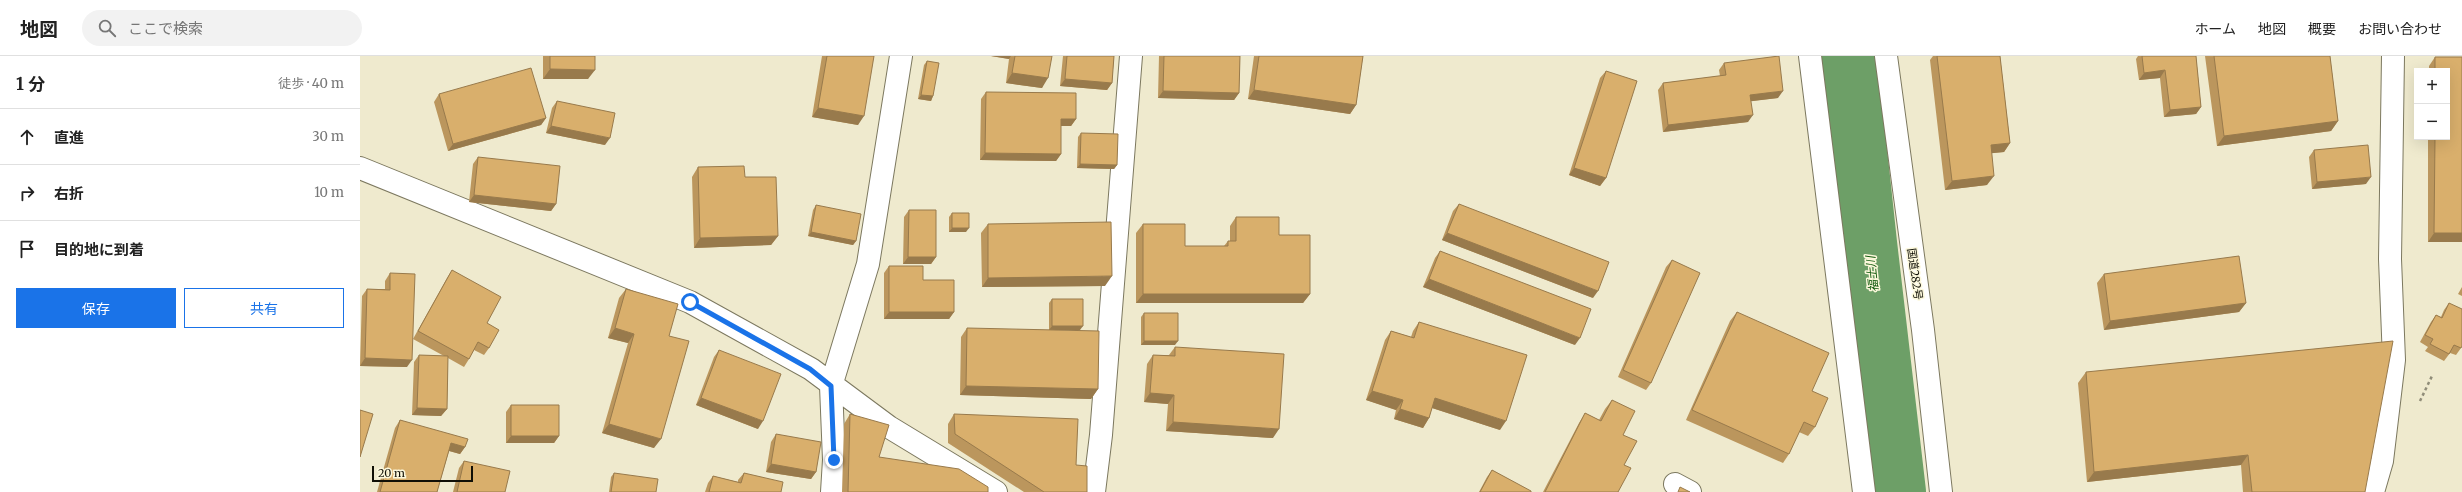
<!DOCTYPE html>
<html lang="ja">
<head>
<meta charset="utf-8">
<style>
	body { margin:0; font-family:Merriweather,"Noto Sans JP",serif; background:#f2f2f2; color:#222 }
	.controls { position:absolute; right:12px; top:12px; display:grid; overflow:hidden; border-radius:0px; box-shadow:0 4px 16px #0002 }
	.controls button { width:36px; height:36px; display:grid; place-items:center; padding:0; border:0; border-bottom:1px solid #e0e0e0; background:#fff; color:#222; font:20px sans-serif }
	.scale { position:absolute; left:12px; bottom:10px; width:101px; box-sizing:border-box; padding-left:4px; border:2px solid #100f06; border-top:0; font-size:11px; line-height:14px; white-space:nowrap; color:#100f06; -webkit-text-stroke:3px #fcf8dc; paint-order:stroke }
	.stop { position:absolute; width:12px; height:12px; margin:-9px; border:3px solid #1a73e8; border-radius:50%; background:#fff }
	.stop.end { background:#1a73e8; border-color:#fff; box-shadow:0 1px 4px #0008 }
	.list { margin:0; padding:0; list-style:none }
	h2 { display:flex; justify-content:space-between; align-items:center; height:52px; margin:0; padding:0 16px; font-size:17px }
	h2 small { font-size:13px; font-weight:400; color:#767676 }
	.list li { display:grid; grid-template-columns:26px 1fr auto; gap:12px; align-items:center; box-sizing:border-box; height:56px; padding:0 16px; border-top:1px solid #e0e0e0 }
	.list b { display:block; font-size:15px; white-space:nowrap }
	.list em { font-size:13px; font-style:normal; color:#767676 }
	.actions { display:flex; gap:8px; padding:12px 16px }
	.actions a { flex:1; padding:9px 0; border:1px solid #1a73e8; border-radius:0px; text-align:center; font-size:14px; color:#1a73e8 }
	.actions .main { background:#1a73e8; color:#fff }
	.icon { flex:none; width:22px; height:22px; fill:none; stroke:currentColor; stroke-width:2; stroke-linecap:round; stroke-linejoin:round }
	.map { position:relative; flex:none; width:2102px; height:436px; overflow:hidden }
	header { display:flex; align-items:center; gap:24px; box-sizing:border-box; height:56px; padding:0 20px; background:#fff; border-bottom:1px solid #e0e0e0 }
	header strong { font-size:19px }
	nav { display:flex; gap:22px; margin-inline-start:auto; font-size:14px }
	.search { width:280px; height:36px; background:#f2f2f2; display:flex; align-items:center; gap:10px; box-sizing:border-box; padding:0 14px; border-radius:22px; color:#767676; font-size:15px }
	main { display:flex }
	aside { flex:1; background:#fff }
	.map>svg:first-child { display:block }
	.lines { fill:none; stroke-linecap:round; stroke-linejoin:round }
	.river { stroke:#6d9f67; stroke-width:60 }
	.minor-casing { stroke:#7c785f; stroke-width:24 }
	.highway-casing { stroke:#7c785f; stroke-width:24 }
	.path { stroke:#908d79; stroke-width:2.5; stroke-dasharray:3 3; stroke-linecap:butt }
	.minor { stroke:#fff; stroke-width:22 }
	.highway { stroke:#fff; stroke-width:22 }
	.wall { fill:#bb965d }
	.shaded-wall { fill:#987a4c }
	.building { fill:#d9af6c; stroke:#987a4c }
	.route { stroke:#1a73e8; stroke-width:5 }
	.labels { text-anchor:middle; dominant-baseline:central; stroke-width:3; stroke-linejoin:round; paint-order:stroke }
	.street-label { font-size:11px; fill:#100f06; stroke:#fcf8dc }
	.water-label { font-size:12px; font-style:italic; fill:#0e580a; stroke:#fcf8dc }
</style>
</head>
<body>
<header>
<strong>地図</strong>
<div class="search"><svg class="icon" aria-label="search" viewBox="0 0 24 24"><circle cx="10" cy="10" r="6"/><path d="M15 15l6 6"/></svg>ここで検索</div>
<nav><a>ホーム</a><a>地図</a><a>概要</a><a>お問い合わせ</a></nav>
</header>
<main>
<aside>
<h2>1 分<small>徒歩 · 40 m</small></h2>
<ul class="list">
<li><svg class="icon" aria-label="ahead" viewBox="0 0 24 24"><path d="M12 20V5M6 11l6-6 6 6"/></svg><div><b>直進</b></div><em>30 m</em></li>
<li><svg class="icon" aria-label="right" viewBox="0 0 24 24"><path d="M7 20v-9h11M14 6l5 5-5 5"/></svg><div><b>右折</b></div><em>10 m</em></li>
<li><svg class="icon" aria-label="arrive" viewBox="0 0 24 24"><path d="M6 21V4h12l-3 4 3 4H6"/></svg><div><b>目的地に到着</b></div></li>
</ul>
<div class="actions"><a class="main">保存</a><a>共有</a></div>
</aside>
<div class="map">
<svg width="2102" height="436" viewBox="0 0 2102 436">
	<rect width="100%" height="100%" fill="#efeace"/>
	<g class="lines">
		<path class="river" d="M1487,0L1507,187L1536,436"/>
		<defs>
			<path id="minor" d="M1450,0L1504,436
				M0,112L330,246L451,313L529,371L636,436
				M1315,428L1330,436
				M472,436L474,404L471,330L508,208L541,0
				M734,436L741,379L771,0
				M2013,436L2022,405L2034,304L2030,203L2033,0"/>
			<path id="highway" d="M1526,0L1563,274L1581,436"/>
		</defs>
		<use href="#minor" class="minor-casing"/>
		<use href="#highway" class="highway-casing"/>
		<path class="path" d="M2060,345L2072,320"/>
		<use href="#minor" class="minor"/>
		<use href="#highway" class="highway"/>
	</g>
	<path class="wall" d="M183,0H235L228,23H183Z
		M462,0H514L498,69L452,61Z
		M631,0H692L682,32L646,27L649,3Z
		M703,0H754L752,27L747,34L700,30Z
		M799,0H880L879,37L874,44L798,42Z
		M894,0H1003L996,49L990,58L888,43Z
		M1573,0H1640L1650,87L1644,96L1631,97L1627,129L1585,134L1570,4Z
		M1778,0H1836L1841,51L1836,58L1804,61L1800,22L1779,24L1776,3Z
		M1845,0H1970L1978,65L1971,75L1857,90Z
		M2075,1H2102V186H2068V81H2087V15H2069V10Z
		M567,5L573,40L571,45L558,43L564,9Z
		M1364,7L1418,42L1391,45L1388,66L1303,76L1298,34L1303,27L1360,20L1359,14Z
		M1246,15V122L1240,130L1209,119L1240,22Z
		M626,36L716,63L711,70H701V98L696,105L620,104L621,43Z
		M79,38L186,62L181,69L88,95L74,46Z
		M197,45L245,89L186,77L192,52Z
		M721,77L757,109L754,113L717,112L718,81Z
		M1954,94L2006,128L1952,133L1949,101Z
		M118,101L196,148L191,155L109,146L113,108Z
		M338,111L385,121L418,180L411,189L334,192L332,121Z
		M1099,148L1233,242L1082,184L1093,155Z
		M456,149L496,185L493,189L448,180L453,154Z
		M549,154L576,201L571,208H543L544,161Z
		M592,157L606,176H589V161Z
		M876,161L919,179L950,238L943,247H776V177L783,168L825,190H864L868,185H870V170Z
		M628,168L745,230L622,231L621,177Z
		M1080,195L1215,289L1063,231L1075,202Z
		M1312,204L1291,327L1286,334L1258,321L1306,211Z
		M529,210L563,224L594,256L589,263H524V217Z
		M92,214L127,267L129,292L124,299L114,294L109,303L104,311L88,302L87,353L81,360L52,359L54,306L59,299L84,300L53,283L87,222Z
		M30,217L47,311L0,310L2,240L7,233H25V225Z
		M1744,218L1886,247L1879,256L1744,274L1737,227Z
		M2102,231V240L2098,238Z
		M266,233L309,280L294,392L242,377L268,287L248,282L259,242Z
		M692,243L720,274H689V247Z
		M2089,247L2101,292L2096,299L2090,297L2084,305L2065,295L2068,291L2060,286L2071,266L2076,259L2081,261L2084,254Z
		M1377,256L1452,335L1455,371L1448,380L1439,376L1429,398L1423,407L1326,364L1370,265Z
		M784,257L815,289H781V261Z
		M1059,266L1140,374L1072,352L1069,362L1063,372L1034,363L1036,354L1006,344L1025,284L1031,275L1051,281L1053,275Z
		M607,272L738,333L731,343L600,339L601,281Z
		M815,291L913,382L806,375L808,348L784,346L787,308L793,299H809Z
		M359,294L398,373L336,349L354,301Z
		M1726,316L2005,436H1883L1881,409L1727,426L1718,327Z
		M1252,344L1263,379L1264,409L1258,436H1183L1219,367L1225,357L1239,364L1245,353Z
		M151,349L199,380L194,387H146V356Z
		M490,358L519,401L628,436H482L484,368Z
		M594,358L716,409L727,436H664L588,387V368Z
		M40,364L105,391L100,398L89,395L77,436H17L35,372Z
		M416,378L456,416L451,423L406,416L411,386Z
		M104,405L145,436H93L99,412Z
		M1132,414L1171,436H1119L1127,421Z
		M254,417L296,436H249L251,421Z
		M384,417L421,436H345L348,427L353,420L378,426V424Z"/>
	<path class="shaded-wall" d="M631,0H651L649,3Z
		M190,13L235,14L228,23H183Z
		M1805,14L1800,22L1779,24L1784,17Z
		M652,17L688,22L682,32L646,27Z
		M705,23L752,27L747,34L700,30Z
		M894,34L996,49L990,58L888,43Z
		M803,35L879,37L874,44L798,42Z
		M1423,35L1418,42L1385,46L1390,39Z
		M561,39L573,40L571,45L558,43Z
		M1841,51L1836,58L1804,61L1810,54Z
		M458,52L504,60L498,69L452,61Z
		M1393,59L1388,66L1303,76L1308,69Z
		M186,62L181,69L88,95L93,88Z
		M701,63H716L711,70H696Z
		M1978,65L1971,75L1857,90L1864,80Z
		M191,70L250,82L245,89L186,77Z
		M1650,87L1644,96L1624,98L1631,89Z
		M625,97L701,98L696,105L620,104Z
		M720,108L757,109L754,113L717,112Z
		M1214,112L1246,122L1240,130L1209,119Z
		M1634,120L1627,129L1585,134L1592,125Z
		M2011,121L2006,128L1952,133L1957,126Z
		M114,139L196,148L191,155L109,146Z
		M592,172H609L606,176H589Z
		M451,176L496,185L493,189L448,180Z
		M1087,177L1238,235L1233,242L1082,184Z
		M2074,177H2102V186H2068Z
		M418,180L411,189L334,192L340,182Z
		M548,201H576L571,208H543Z
		M752,220L745,230L622,231L628,222Z
		M1069,223L1220,282L1215,289L1063,231Z
		M783,238H950L943,247H776Z
		M1886,247L1879,256L1744,274L1750,265Z
		M529,256H594L589,263H524Z
		M692,270H723L720,274H689Z
		M255,272L274,278L268,287L248,282Z
		M784,285H818L815,289H781Z
		M5,302L52,304L47,311L0,310Z
		M606,330L738,333L731,343L600,339Z
		M1012,335L1043,344L1036,354L1006,344Z
		M790,337L814,339L808,348L784,346Z
		M341,342L403,365L398,373L336,349Z
		M1075,342L1146,365L1140,374L1069,351Z
		M57,352L87,353L81,360L52,359Z
		M1040,353L1069,362L1063,372L1034,363Z
		M813,366L919,373L913,382L806,375Z
		M249,368L301,383L294,392L242,377Z
		M151,380H199L194,387H146Z
		M91,387L105,391L100,398L86,394Z
		M1888,399L1881,409L1727,426L1734,416Z
		M411,408L456,416L451,423L406,416Z"/>
	<path class="building" d="M190,0H235V14L190,13Z
		M467,0H514L504,60L458,52Z
		M655,0H692L688,22L652,17Z
		M707,0H754L752,27L705,23Z
		M804,0H880L879,37L803,35Z
		M899,0H1003L996,49L894,34Z
		M1419,0L1423,35L1390,39L1393,59L1308,69L1303,27L1366,19L1364,7Z
		M1577,0H1640L1650,87L1631,89L1634,120L1592,125Z
		M1782,0H1836L1841,51L1810,54L1805,14L1784,17Z
		M1854,0H1970L1978,65L1864,80Z
		M2075,1H2102V177H2074L2075,81H2087V15H2075Z
		M567,5L579,7L573,40L561,39Z
		M171,12L186,62L93,88L79,38Z
		M1246,15L1277,25L1246,122L1214,112Z
		M626,36L716,37V63H701V98L625,97Z
		M197,45L255,57L250,82L191,70Z
		M721,77L758,78L757,109L720,108Z
		M2008,89L2011,121L1957,126L1954,94Z
		M118,101L200,110L196,148L114,139Z
		M384,110L385,121H416L418,180L340,182L338,111Z
		M1099,148L1249,206L1238,235L1087,177Z
		M456,149L501,158L496,185L451,176Z
		M549,154H576V201H548Z
		M592,157H609V172H592Z
		M876,161H919V179H950V238H783V168H825V190H868V185H876Z
		M751,166L752,220L628,222V168Z
		M1080,195L1231,253L1220,282L1069,223Z
		M1879,200L1886,247L1750,265L1744,218Z
		M1312,204L1340,217L1291,327L1263,314Z
		M529,210H563V224H594V256H529Z
		M92,214L141,241L127,267L139,274L129,292L118,286L109,303L58,275Z
		M30,217L55,218L52,304L5,302L7,233L30,234Z
		M266,233L318,248L309,280L329,285L301,383L249,368L274,278L255,272Z
		M692,243H723V270H692Z
		M2089,247L2102,253V290L2101,292L2094,289L2089,298L2070,288L2073,283L2065,279L2076,259L2082,262Z
		M1377,256L1469,297L1452,335L1468,342L1455,371L1444,366L1429,398L1332,354Z
		M784,257H818V285H784Z
		M1059,266L1167,299L1146,365L1075,342L1069,362L1040,353L1043,344L1012,335L1031,275L1054,282Z
		M607,272L739,275L738,333L606,330Z
		M2033,285L2005,436H1892L1888,399L1734,416L1726,316Z
		M815,291L924,298L919,373L813,366L814,339L790,337L793,299L815,300Z
		M359,294L421,318L403,365L341,342Z
		M59,299L88,300L87,353L57,352Z
		M1252,344L1275,355L1263,379L1277,385L1264,409L1271,412L1258,436H1185L1225,357L1241,365Z
		M151,349H199V380H151Z
		M0,354L13,358L0,401Z
		M490,358L529,369L519,401L599,413L628,431V436H488Z
		M594,358L718,363L716,409L727,410V436H684L595,378Z
		M40,364L108,383L105,391L91,387L77,436H20Z
		M416,378L461,386L456,416L411,408Z
		M104,405L150,415L145,436H97Z
		M1132,414L1171,435V436H1120Z
		M254,417L298,423L296,436H251Z
		M384,417L423,426L421,436H349L353,420L381,427Z
		M1320,431L1330,436H1318Z"/>
	<g class="lines">
		<path class="route" d="M330,246L450,313L471,330L474,404"/>
	</g>
	<g class="labels">
		<g class="street-label">
			<text transform="translate(1555 218) rotate(82)">国道282号</text>
		</g>
		<g class="water-label">
			<text transform="translate(1512 218) rotate(-96)">福士川</text>
		</g>
	</g>
</svg>
<div class="controls">
<button>+</button>
<button>−</button>
</div>
<div class="scale">20 m</div>
<div class="stop" style="left:330px;top:246px"></div>
<div class="stop end" style="left:474px;top:404px"></div>
</div>
</main>
</body>
</html>
